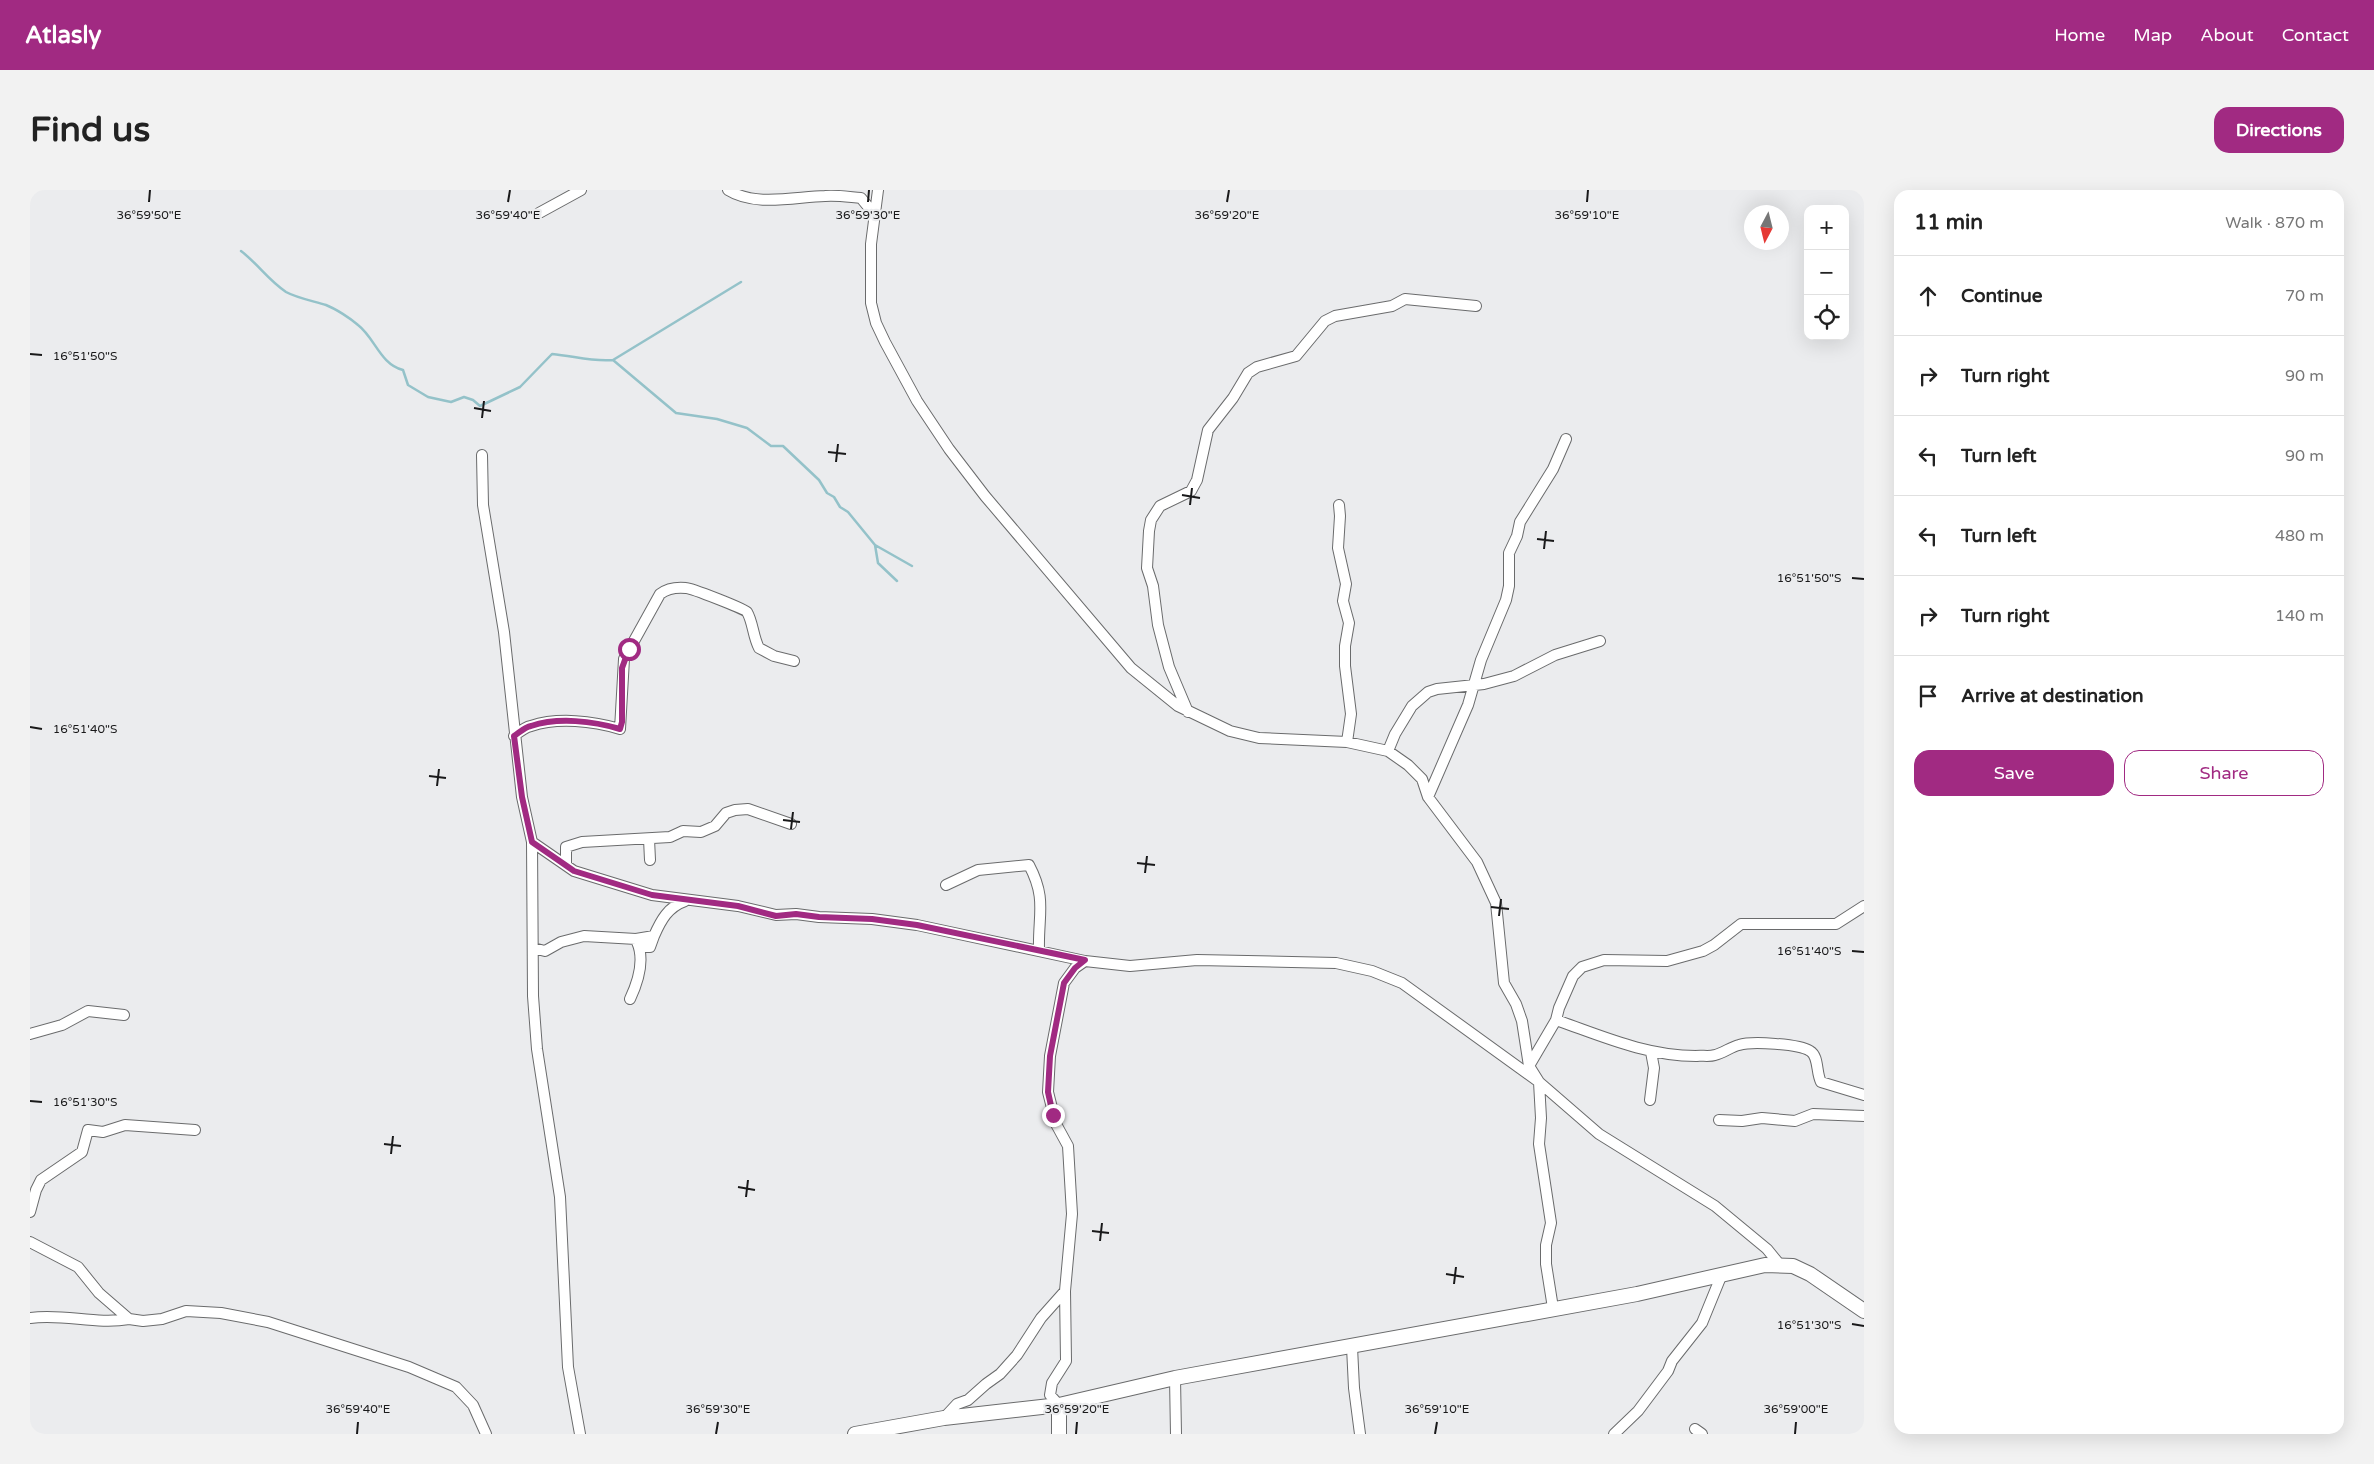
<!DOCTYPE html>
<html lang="en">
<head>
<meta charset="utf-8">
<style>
	body { margin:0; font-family:"Varela Round",sans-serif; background:#f2f2f2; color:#222 }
	.controls { position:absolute; right:15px; top:15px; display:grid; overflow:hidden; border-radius:10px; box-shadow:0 5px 20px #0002 }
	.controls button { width:45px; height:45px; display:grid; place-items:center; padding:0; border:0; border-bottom:1px solid #e0e0e0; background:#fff; color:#222; font:25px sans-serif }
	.compass { position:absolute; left:1714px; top:15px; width:45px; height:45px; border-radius:50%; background:#fff; box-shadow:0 5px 20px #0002; rotate:187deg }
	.stop { position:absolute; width:15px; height:15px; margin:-11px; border:4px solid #a12a82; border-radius:50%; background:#fff }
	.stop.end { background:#a12a82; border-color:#fff; box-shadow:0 1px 5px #0008 }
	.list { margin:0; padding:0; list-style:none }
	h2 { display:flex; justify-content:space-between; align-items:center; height:65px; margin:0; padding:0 20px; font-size:21px }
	h2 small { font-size:16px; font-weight:400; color:#767676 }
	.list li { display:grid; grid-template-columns:32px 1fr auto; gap:15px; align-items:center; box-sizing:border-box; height:80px; padding:0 20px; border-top:1px solid #e0e0e0 }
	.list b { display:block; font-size:19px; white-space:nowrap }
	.list em { font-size:16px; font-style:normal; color:#767676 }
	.actions { display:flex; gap:10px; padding:15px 20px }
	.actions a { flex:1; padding:11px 0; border:1px solid #a12a82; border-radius:15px; text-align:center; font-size:18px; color:#a12a82 }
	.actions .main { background:#a12a82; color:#fff }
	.icon { flex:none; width:28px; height:28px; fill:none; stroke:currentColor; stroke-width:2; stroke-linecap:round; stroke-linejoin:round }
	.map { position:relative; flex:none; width:1834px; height:1244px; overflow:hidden; border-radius:15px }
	header { display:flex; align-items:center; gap:30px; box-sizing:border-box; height:70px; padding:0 25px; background:#a12a82; color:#fff }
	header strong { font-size:24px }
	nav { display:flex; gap:28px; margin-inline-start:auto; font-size:18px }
	.intro { display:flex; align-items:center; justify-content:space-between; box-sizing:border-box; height:120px; padding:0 30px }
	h1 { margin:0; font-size:35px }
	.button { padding:12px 22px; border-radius:15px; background:#a12a82; color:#fff; font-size:18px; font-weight:700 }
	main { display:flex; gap:30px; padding:0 30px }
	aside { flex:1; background:#fff; border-radius:15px; box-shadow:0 5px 20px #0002 }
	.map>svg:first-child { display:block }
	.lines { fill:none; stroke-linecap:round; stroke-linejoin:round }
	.stream { stroke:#94c2c9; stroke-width:2.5 }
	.street-casing { stroke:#6a6b6c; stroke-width:12 }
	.secondary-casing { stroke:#6a6b6c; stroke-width:16 }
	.street { stroke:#fff; stroke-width:10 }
	.secondary { stroke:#fff; stroke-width:14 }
	.route { stroke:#a12a82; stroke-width:6 }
	.ticks { fill:none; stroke:#19191a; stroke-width:2 }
	.ticks-label { font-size:12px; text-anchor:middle; fill:#19191a; stroke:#ebecee; stroke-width:4.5; stroke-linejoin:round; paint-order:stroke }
</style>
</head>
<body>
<header>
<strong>Atlasly</strong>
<nav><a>Home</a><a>Map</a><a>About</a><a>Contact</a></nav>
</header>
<div class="intro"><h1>Find us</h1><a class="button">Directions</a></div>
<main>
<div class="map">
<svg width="1834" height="1244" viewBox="0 0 1834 1244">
	<rect width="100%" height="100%" fill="#ebecee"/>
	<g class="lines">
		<path class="stream" d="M211,61C228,74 238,90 256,102C267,108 283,111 296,115C306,119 320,128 328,135C345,148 350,174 373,180L378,195L398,207L421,212L434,207L443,210L450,216L490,197L522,164C544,166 562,172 583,170L711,92
			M583,170L646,223L687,229L717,238L741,256H753L789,290L797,303L804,307L810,317L818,322L845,355L882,376
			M845,355L848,373L867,391"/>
		<defs>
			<path id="street" d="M698,0C725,17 764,7 795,6C807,5 819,7 831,8L844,24
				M848,0L841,54V113L846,133L855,152L887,211L919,259L955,306L1101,478L1148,516L1200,541L1229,548L1317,552L1358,561L1378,575L1392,589L1398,607L1447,672L1466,713L1474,793L1486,814L1492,831L1499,876L1509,892L1511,928L1509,954L1521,1033L1516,1055V1074L1523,1118
				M509,23L551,0
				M452,265L453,315L474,442L492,607L502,652L503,806L507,859L530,1007L538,1177L550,1244
				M1309,315L1310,326L1308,358L1316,394L1313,411L1319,433L1315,456V476L1321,524L1317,552
				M1158,522L1139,477L1128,435L1123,396L1117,378L1119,341L1121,330L1130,316L1161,301L1167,290L1178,240L1203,208L1218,183L1227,177L1266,166L1295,131L1305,126L1362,116L1375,109L1446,116
				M484,546C489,542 495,537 501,536C528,527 563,531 590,539L594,469L630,404C638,398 646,397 656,398C661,398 715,419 717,422C723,432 723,447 729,458L744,466L764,471
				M1358,561L1365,544L1382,516L1398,502L1407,499L1454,494L1484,486L1525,465L1570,451
				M1398,607L1438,515L1451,470L1476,410L1479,396V363L1487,346L1490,332L1523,279L1536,249
				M619,649L620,670
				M502,652L544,681L622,705L708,716L746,725L766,724L789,727L842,729L887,735L1055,771
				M536,674V657L552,652L640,647L653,641L671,642L685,636L696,623L705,620L718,619L761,634
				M916,695L948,680L999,675C1017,709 1008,724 1009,760
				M624,746C631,730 638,717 655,711
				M503,758L515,761L531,752L554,746L606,749L624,746L620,757H609
				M600,809C608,792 615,770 607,752
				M1526,830C1572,846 1616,866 1666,866C1671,865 1679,867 1685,865C1693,863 1701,857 1709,855C1722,851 1769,854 1780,861C1789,866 1786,883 1791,892L1834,905
				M0,844L32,835L58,821L94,825
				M1499,876L1526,830L1529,818L1543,786L1552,777L1574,770L1637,771L1673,761L1684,755L1711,734H1806L1834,716
				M1620,910L1624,878L1621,862
				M1689,930L1712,931L1732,928L1765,931L1783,924L1834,926
				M0,1022L6,1000L11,990L52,962L58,940L73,942L95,935L165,940
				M0,1052L48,1077L69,1103L99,1129L113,1131L132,1129L156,1121L191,1123L238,1132L379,1177L426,1197L443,1215L456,1244
				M0,1128C33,1123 66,1135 99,1129
				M1322,1157L1324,1198L1330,1244
				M1145,1188L1146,1244
				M1029,1215L1020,1205L1022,1193L1036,1171L1035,1101L1042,1024L1038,956L1026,934L1018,902L1020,866L1034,793L1045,778L1055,771L1100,776L1167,770L1306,773L1342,781L1372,793L1509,892L1569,944L1685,1016L1737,1059L1750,1075
				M914,1228L927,1214L938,1210L956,1194L970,1184L987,1165L1011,1128L1035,1101
				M1665,1239L1672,1244
				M1584,1244L1608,1221L1638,1181L1642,1171L1672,1133L1692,1084"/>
			<path id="secondary" d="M825,1244L914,1228L1029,1215L1145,1188L1607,1104L1735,1075L1763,1076L1780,1084L1834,1121
				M1029,1244V1215"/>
		</defs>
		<use href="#street" class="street-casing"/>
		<use href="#secondary" class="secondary-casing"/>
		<use href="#street" class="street"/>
		<use href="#secondary" class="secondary"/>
	</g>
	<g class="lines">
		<path class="route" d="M599,459L592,478V532L590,539C563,531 528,527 501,536C495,537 490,542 484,546L492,607L502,652L544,681L622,705L708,716L746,726L766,724L789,727L842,729L887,735L1055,770L1045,778L1034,793L1020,866L1018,902L1023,925"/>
	</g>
	<path class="ticks" d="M119,12L120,0M478,12L480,0M838,12L839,0M1197,12L1199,0M1557,12L1558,0M0,164L12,165M444,218L461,221M452,228L454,211M798,262L816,264M806,272L808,254M1152,305L1170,308M1160,315L1162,298M1507,349L1524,351M1514,359L1516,341M1822,388L1834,389M0,537L12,539M399,586L416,588M407,596L409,579M753,630L770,632M761,639L763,622M1107,673L1125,675M1115,683L1117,666M1461,717L1479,719M1469,726L1471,709M1822,761L1834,762M0,911L12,912M354,954L371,956M361,964L363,946M708,997L725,1000M716,1007L718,990M1062,1041L1079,1043M1070,1051L1072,1033M1416,1084L1434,1087M1424,1094L1426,1077M1822,1134L1834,1136M327,1244L328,1232M686,1244L688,1232M1046,1244L1047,1232M1405,1244L1407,1232M1765,1244L1766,1232"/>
	<g class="ticks-label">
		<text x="119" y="29">36°59'50"E</text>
		<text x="478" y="29">36°59'40"E</text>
		<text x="838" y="29">36°59'30"E</text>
		<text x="1197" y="29">36°59'20"E</text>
		<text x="1557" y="29">36°59'10"E</text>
		<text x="55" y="170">16°51'50"S</text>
		<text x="1779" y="392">16°51'50"S</text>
		<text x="55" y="543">16°51'40"S</text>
		<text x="1779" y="765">16°51'40"S</text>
		<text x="55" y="916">16°51'30"S</text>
		<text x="1779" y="1139">16°51'30"S</text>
		<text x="328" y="1223">36°59'40"E</text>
		<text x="688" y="1223">36°59'30"E</text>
		<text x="1047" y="1223">36°59'20"E</text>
		<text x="1407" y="1223">36°59'10"E</text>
		<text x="1766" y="1223">36°59'00"E</text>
	</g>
</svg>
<div class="controls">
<button>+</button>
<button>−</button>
<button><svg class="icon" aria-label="locate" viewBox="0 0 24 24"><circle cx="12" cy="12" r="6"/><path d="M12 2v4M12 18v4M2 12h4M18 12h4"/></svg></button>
</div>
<svg class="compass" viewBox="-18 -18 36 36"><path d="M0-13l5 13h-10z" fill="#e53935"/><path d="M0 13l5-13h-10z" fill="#767676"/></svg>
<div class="stop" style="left:599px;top:459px"></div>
<div class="stop end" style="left:1023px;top:925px"></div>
</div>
<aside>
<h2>11 min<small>Walk · 870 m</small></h2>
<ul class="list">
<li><svg class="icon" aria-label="ahead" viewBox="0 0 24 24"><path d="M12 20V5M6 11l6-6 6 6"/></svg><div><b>Continue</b></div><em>70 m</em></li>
<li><svg class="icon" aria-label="right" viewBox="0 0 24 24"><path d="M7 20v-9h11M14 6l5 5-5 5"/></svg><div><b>Turn right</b></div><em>90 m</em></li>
<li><svg class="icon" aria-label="left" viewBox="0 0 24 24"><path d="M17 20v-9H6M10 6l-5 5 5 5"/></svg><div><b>Turn left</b></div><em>90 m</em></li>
<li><svg class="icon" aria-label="left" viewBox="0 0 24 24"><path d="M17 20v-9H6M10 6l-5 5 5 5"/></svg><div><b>Turn left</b></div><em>480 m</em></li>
<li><svg class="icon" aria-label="right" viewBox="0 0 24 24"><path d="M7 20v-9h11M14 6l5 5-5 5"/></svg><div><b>Turn right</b></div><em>140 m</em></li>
<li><svg class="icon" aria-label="arrive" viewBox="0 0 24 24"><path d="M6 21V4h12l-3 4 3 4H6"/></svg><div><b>Arrive at destination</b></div></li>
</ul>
<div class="actions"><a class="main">Save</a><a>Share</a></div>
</aside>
</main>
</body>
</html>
